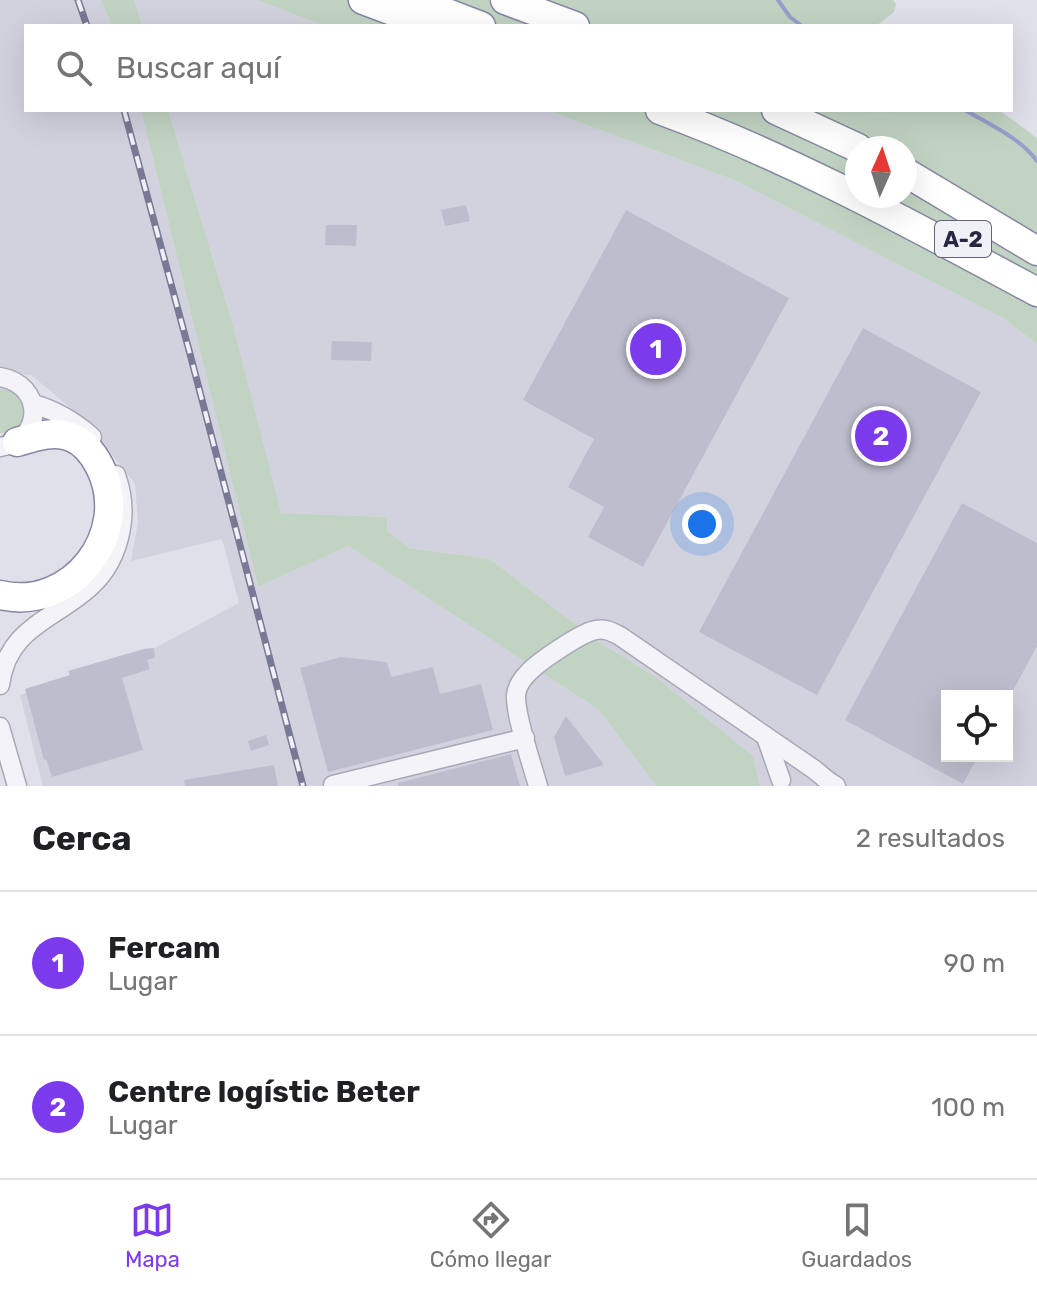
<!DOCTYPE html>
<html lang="es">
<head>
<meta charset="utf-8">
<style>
	body { margin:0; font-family:Rubik,sans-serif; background:#f2f2f2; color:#202124 }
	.controls { position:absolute; right:24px; bottom:24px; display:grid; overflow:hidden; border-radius:0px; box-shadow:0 8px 32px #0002 }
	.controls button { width:72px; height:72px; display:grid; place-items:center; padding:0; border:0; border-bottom:2px solid #e0e0e0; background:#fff; color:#202124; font:40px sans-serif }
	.compass { position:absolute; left:845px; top:136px; width:72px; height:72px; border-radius:50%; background:#fff; box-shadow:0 8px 32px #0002; rotate:3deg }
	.you { position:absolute; left:702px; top:524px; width:28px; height:28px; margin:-20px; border:6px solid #fff; border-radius:50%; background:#1a73e8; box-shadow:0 0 0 12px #1a73e833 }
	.badge { display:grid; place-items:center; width:52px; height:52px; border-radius:50%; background:#7c3aed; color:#fff; font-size:26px; font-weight:700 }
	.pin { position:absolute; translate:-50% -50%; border:4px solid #fff; box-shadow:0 2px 8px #0006 }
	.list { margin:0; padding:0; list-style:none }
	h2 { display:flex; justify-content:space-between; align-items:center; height:104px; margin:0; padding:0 32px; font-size:34px }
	h2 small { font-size:26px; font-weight:400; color:#757577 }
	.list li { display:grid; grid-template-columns:52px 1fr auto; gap:24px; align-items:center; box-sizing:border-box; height:144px; padding:0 32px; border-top:2px solid #e0e0e0 }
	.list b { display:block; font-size:30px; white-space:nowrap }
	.list p { margin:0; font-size:26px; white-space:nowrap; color:#757577 }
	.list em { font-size:26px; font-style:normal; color:#757577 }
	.icon { flex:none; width:44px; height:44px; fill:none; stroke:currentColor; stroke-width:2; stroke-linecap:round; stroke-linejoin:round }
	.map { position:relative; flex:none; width:1037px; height:786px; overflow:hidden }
	.search { position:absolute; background:#fff; box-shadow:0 8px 32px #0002; left:24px; right:24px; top:24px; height:88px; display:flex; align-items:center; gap:20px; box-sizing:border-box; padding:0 28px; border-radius:0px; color:#757577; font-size:30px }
	.sheet { height:392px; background:#fff }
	nav { display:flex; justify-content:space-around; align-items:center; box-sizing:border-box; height:112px; border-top:2px solid #e0e0e0; background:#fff; font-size:22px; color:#757577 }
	nav a { display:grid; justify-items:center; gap:4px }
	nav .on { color:#7c3aed }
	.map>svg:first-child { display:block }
	.built { fill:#d2d2df; fill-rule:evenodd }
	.green { fill:#c1d4c3; fill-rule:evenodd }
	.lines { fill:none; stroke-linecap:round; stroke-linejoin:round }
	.stream { stroke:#999fcc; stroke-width:4 }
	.building { fill:#bdbdcd }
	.minor-casing { stroke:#a9a8b8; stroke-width:21 }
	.highway-casing { stroke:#8687a2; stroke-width:31 }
	.minor { stroke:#f3f3f8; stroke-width:18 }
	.highway { stroke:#fff; stroke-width:28 }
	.rail-casing { stroke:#787995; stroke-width:7 }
	.rail { stroke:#f0f0f7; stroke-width:4; stroke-dasharray:12; stroke-linecap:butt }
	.labels { text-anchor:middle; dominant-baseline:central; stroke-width:7; stroke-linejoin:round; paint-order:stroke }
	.shield { fill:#f0f0f7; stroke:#646378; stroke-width:2 }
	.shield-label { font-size:22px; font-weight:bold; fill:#282742 }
</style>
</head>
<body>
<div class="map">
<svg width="1037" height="786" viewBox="0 0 1037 786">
	<rect width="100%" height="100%" fill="#e0e0ea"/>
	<path class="built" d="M0,0H101L112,26H26V110H141L258,587L348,546L599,710L656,786H43L20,695L155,648L239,603L222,539L131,561L138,522L135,484L85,420L31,375L0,373Z
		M134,0H257L325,26H142Z
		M168,110H547L734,180L1003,318L1037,344V786H760L753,756L656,677L599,642L490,559L409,548L387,531V517L281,513L250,407L231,318ZM947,696H1007V756H947Z"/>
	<path class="green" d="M101,0H134L142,26H112Z
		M257,0H893L896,4L894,12L876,26H325Z
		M141,110H168L231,318L281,513L387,517V531L409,548L490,559L599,642L656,677L753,756L760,786H656L599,710L348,546L258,587Z
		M547,110H999L1037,138V344L1003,318L734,180ZM857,148H905V196H857Z
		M0,389C33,390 33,432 0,433Z"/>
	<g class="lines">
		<path class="stream" d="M778,0L790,17L802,26
			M965,110C990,125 1019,137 1037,161"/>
	</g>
	<path class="building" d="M466,205L470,221L445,226L441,210Z
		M626,210L789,298L643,567L588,537L604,507L568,487L594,439L523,400Z
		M326,225H357L356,246L325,245Z
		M863,328L981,392L817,695L699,632Z
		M332,341L372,342L371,361L331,360Z
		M962,503L1037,543V646L1010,696H947V756H978L963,784L845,720Z
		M154,648L155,658L147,660L150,669L122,678L143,750L52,777L46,759L44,760L25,689L70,675L68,671L144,649Z
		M341,657L387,662L391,677L433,667L440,694L481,684L493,730L328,772L300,668Z
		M566,716L604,765L565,776L554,737Z
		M266,735L269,745L251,751L248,741Z
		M511,754L520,786H398V783Z
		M274,765L278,786H185L184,780Z"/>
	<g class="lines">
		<defs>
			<path id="minor" d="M0,377C44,384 45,440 0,447
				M33,404C55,410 75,422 92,437
				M0,685C7,631 47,622 84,592C119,565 131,516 116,475
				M0,727L17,786
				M766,737L781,780
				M333,785L525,738
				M538,786C532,764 515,716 516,695C517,686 522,679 528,673C538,662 582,632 596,630C605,628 612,632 620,636L812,768C821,774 825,780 836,786"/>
			<path id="highway" d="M363,0L432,26
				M413,0L481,26
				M505,0L575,26
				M660,110C791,158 914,226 1037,292
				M776,110L858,148
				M905,172L1037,251
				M0,595C72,612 133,533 100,467C94,455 84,442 71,437C53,430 34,437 17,442"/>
		</defs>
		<use href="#minor" class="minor-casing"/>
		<use href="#highway" class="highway-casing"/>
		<use href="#minor" class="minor"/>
		<use href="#highway" class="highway"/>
		<defs>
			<path id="rail" d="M78,0L87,26
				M124,110L190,354L303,786"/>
		</defs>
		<use href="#rail" class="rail-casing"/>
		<use href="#rail" class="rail"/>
	</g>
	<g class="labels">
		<rect class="shield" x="935" y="221" width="56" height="36" rx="6"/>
		<g class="shield-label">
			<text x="963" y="239">A-2</text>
		</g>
	</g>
</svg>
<div class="controls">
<button><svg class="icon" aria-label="locate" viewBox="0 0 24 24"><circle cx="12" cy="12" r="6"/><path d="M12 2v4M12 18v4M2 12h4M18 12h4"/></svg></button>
</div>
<svg class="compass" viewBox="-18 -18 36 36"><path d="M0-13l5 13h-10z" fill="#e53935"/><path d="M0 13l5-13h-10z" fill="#757577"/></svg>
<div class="you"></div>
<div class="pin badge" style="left:656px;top:349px">1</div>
<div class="pin badge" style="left:881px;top:436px">2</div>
<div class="search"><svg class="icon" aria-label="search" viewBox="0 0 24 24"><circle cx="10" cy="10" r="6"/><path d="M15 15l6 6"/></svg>Buscar aquí</div>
</div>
<section class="sheet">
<h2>Cerca<small>2 resultados</small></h2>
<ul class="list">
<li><span class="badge">1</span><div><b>Fercam</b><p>Lugar</p></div><em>90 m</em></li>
<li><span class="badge">2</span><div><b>Centre logístic Beter</b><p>Lugar</p></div><em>100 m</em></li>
</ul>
</section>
<nav>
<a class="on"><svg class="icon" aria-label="map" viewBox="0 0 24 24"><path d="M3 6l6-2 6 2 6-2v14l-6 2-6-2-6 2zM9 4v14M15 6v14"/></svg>Mapa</a>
<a><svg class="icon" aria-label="directions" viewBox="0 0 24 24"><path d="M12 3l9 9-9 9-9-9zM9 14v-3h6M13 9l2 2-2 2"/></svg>Cómo llegar</a>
<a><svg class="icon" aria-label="saved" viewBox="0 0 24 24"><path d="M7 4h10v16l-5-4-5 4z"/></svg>Guardados</a>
</nav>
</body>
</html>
